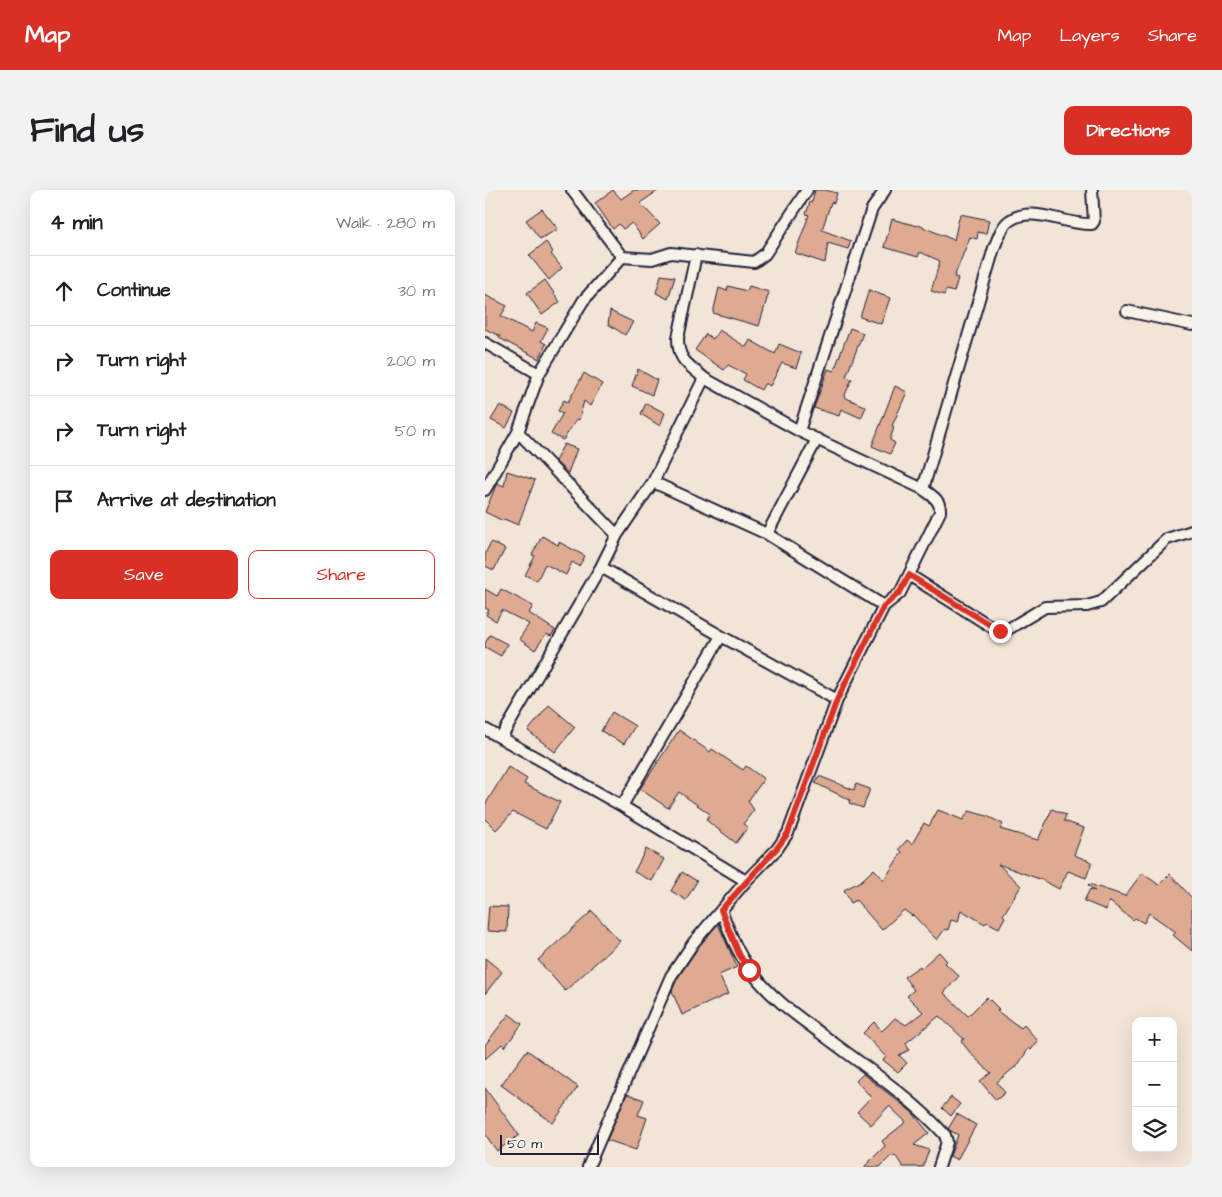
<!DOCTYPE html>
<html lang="en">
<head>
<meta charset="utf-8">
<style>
	body { margin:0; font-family:"Architects Daughter",sans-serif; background:#f2f2f2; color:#202124 }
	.controls { position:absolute; right:15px; bottom:15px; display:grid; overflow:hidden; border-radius:10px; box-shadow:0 5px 20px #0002 }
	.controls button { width:45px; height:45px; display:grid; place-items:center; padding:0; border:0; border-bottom:1px solid #e0e0e0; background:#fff; color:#202124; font:25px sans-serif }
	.scale { position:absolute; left:15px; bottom:12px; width:99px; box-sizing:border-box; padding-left:5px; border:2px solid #22223b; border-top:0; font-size:14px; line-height:18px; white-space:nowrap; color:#22223b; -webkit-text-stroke:4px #f7f3e8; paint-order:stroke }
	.stop { position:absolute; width:15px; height:15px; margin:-11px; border:4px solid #d93025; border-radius:50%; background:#fff }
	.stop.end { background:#d93025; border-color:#fff; box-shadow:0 1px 5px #0008 }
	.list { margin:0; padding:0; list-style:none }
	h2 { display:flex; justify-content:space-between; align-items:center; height:65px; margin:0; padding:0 20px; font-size:21px }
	h2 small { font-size:16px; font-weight:400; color:#757577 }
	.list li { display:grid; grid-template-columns:32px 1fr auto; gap:15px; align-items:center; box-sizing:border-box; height:70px; padding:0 20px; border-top:1px solid #e0e0e0 }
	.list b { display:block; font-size:19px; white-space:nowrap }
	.list em { font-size:16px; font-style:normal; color:#757577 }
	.actions { display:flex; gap:10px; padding:15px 20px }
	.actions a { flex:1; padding:11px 0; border:1px solid #d93025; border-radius:10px; text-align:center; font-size:18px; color:#d93025 }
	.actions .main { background:#d93025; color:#fff }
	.icon { flex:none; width:28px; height:28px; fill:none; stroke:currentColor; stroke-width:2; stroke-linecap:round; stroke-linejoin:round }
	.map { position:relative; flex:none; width:707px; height:977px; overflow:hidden; border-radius:10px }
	header { display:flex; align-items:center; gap:30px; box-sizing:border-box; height:70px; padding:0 25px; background:#d93025; color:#fff }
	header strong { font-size:24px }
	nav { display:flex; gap:28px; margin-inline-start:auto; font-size:18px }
	.intro { display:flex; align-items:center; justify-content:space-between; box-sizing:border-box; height:120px; padding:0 30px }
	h1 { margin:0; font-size:35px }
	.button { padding:12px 22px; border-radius:10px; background:#d93025; color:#fff; font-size:18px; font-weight:700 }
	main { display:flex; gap:30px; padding:0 30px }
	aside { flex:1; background:#fff; border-radius:10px; box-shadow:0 5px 20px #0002 }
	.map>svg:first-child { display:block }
	.building { fill:#deaa91; stroke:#22223b }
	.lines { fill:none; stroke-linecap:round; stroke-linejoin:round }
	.street-casing { stroke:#22223b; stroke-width:14 }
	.street { stroke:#f7f3e8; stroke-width:10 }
	.route { stroke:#d93025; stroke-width:6 }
</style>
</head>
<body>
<header>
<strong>Map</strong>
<nav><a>Map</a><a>Layers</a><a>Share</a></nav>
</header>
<div class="intro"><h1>Find us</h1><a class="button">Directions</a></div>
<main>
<aside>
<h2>4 min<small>Walk · 280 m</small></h2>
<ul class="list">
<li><svg class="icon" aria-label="ahead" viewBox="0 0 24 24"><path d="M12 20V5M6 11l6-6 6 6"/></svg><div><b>Continue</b></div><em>30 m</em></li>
<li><svg class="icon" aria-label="right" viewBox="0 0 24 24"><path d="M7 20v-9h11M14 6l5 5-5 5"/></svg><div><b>Turn right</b></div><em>200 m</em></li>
<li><svg class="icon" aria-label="right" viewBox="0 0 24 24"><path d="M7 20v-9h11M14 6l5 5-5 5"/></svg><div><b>Turn right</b></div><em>50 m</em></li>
<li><svg class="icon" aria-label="arrive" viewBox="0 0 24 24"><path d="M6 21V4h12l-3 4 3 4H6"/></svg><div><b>Arrive at destination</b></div></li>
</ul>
<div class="actions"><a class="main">Save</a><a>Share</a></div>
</aside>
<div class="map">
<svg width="707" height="977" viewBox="0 0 707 977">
	<rect width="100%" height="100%" fill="#f2e4d7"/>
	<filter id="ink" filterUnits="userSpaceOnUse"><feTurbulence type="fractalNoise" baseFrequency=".02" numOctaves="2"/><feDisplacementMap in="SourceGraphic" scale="10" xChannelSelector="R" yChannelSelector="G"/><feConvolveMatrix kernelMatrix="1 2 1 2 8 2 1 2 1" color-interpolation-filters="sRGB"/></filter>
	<g filter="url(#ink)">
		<path class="building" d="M128,0L136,9L149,0H174L155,13L175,34L158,49L147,33L138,39L134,34L128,39L110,13Z
			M330,0H340L352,3L349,13L346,12L337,40L366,51L363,59L343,53L340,73L310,63L324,25L321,24L325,12H327Z
			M57,19L73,39L55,49L41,30Z
			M475,24L504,30L501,44L493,42L492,49L485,47L469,87L473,88L469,102L461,100L459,105L446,101L455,71L435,62L433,67L399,57L407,29L432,36L433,35L469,50Z
			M61,52L68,62L66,64L77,78L64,90L44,65Z
			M176,85L190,87L183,109L171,103Z
			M60,90L75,112L57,125L42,103Z
			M243,96L262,101L264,96L284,102L274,136L228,123L234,98L242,101Z
			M384,100L405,108L396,134L375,127Z
			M0,105L22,116L16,126L47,142L51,133L63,138L56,151L61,154L54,169L14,148L15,146L0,139Z
			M125,121L148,132L140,145L123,134Z
			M365,138L378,143L361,187L367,189L359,207L381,217L376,228L356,219L354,226L329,218L343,179L349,181Z
			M234,140L261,157L265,150L290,164L294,154L316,163L311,178L297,173L285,196L280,193L276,200L258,190L261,184L243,175L239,180L210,160L221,144L228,149Z
			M153,179L172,190L167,205L147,196Z
			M99,183L117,194L105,216L99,211L94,230L92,229L78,250L66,244L78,223L73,221L79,210L83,212Z
			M410,196L422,202L407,236L409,237L405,250L410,253L405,264L387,256Z
			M161,213L180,223L175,236L156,224Z
			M15,215L29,223L21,238L6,230Z
			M79,254L92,259L83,283L70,271Z
			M22,281L50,290L33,335L19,329L18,331L0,322L12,293L19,296Z
			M57,346L73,355L74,352L100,366L94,376L87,372L81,385L60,374L52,391L40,385L50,366L47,365Z
			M6,352L20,359L9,380L0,376V364Z
			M0,399L12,406L16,399L48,416L44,423L70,440L66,446L61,444L50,460L34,449L44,434L17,420L11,431L1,425L4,420L0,418Z
			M5,445L22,454L16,466L0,457V453Z
			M64,515L90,537L70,562L43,541Z
			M127,522L150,536L139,554L116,541Z
			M194,540L225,562L227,559L258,580L261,576L279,589L263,611L269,620L258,634L263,637L251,653L221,630L225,624L194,602L183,618L155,599Z
			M23,577L42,589L39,594L75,612L61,639L28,622L11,640L0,629V615Z
			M334,586L369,600L371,594L385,599L378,618L364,613L365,610L330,593Z
			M567,619L581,625L579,631L599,638L589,665L607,672L601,688L583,681L574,699L557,690L513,674L536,696L518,725L520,727L514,738L502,732L500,734L476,720L473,732L466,730L463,740L460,739L452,750L428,725L427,726L419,720L397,740L371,710L366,713L359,700L376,691L389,679L399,690L417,662L414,659L422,650L427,654L439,633L444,636L453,620L478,630L484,621L502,626L518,634L515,639L553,650Z
			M161,659L179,669L167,691L149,682Z
			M197,682L212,691L201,710L186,701Z
			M657,683L674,695L685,684L707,708V761L688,745L691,742L664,723L659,733L650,728L648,730L624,711L621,720L599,711L605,699L610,701L603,695L604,694L640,706Z
			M4,716L23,717L22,742L2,741Z
			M107,721L135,751L80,801L53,770Z
			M233,734L252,777L234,785L243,804L197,825L187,801L192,789L214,756Z
			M454,762L462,771L460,773L474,786L459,803L483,826L502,807L514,819L512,821L536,838L539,835L553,851L546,860L544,858L531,878L530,877L512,892L520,903L511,910L495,891L506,883L487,865L476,851L479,849L454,826L421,853L424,860L414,865L422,873L413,882L398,870L401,867L378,843L389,832L397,841L410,828L421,835L438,822L422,806L429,800L419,787L435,776L436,778Z
			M0,768L17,782L0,804Z
			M24,824L37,834L20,857L17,854L0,869V855Z
			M42,860L93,897L68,933L16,895Z
			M378,884L427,922L444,943L429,955L444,960L438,977H418L410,965L409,966L407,965L395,977H379L400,956L397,951L421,932L404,916L386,935L372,922L386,907L371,891Z
			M0,898L34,945L12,961L0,944Z
			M142,904L159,910L153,925L162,928L151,960L122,950Z
			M466,907L475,914L466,926L457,918Z
			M472,924L491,935L472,970L465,966L473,945L463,939Z"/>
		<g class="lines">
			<defs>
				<path id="street" d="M87,0L137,67
					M642,121L707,135
					M0,153L54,184
					M219,188L314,241L438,299C447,306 456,310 455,322L415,403L399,416
					M314,241L387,19L400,0
					M33,242L132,345
					M438,299L509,58C513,49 516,37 524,31C546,14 582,36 607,34L609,31L607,0
					M0,300L33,242L54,184L98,111L137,67L167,69L186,63L269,72L280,64L322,0
					M282,344L332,249
					M116,377L236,446L352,510L399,416L282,344L168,292
					M424,385L510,439L520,441L560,417L602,416L616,412L682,349L707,341
					M0,539L137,616L261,691
					M16,548L116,377L132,345L168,292L219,188C203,174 193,171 193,148L211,65
					M137,616L236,446
					M236,720C244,740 251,761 264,778C282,804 309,824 334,842C377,875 424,905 460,945L462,952L454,977
					M103,977L186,786L209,752L261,691L292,659L303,643L352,510"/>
			</defs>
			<use href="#street" class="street-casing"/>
			<use href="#street" class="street"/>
		</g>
	</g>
	<g class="lines" filter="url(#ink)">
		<path class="route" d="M264,780L254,764L236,720L292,658L303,643L352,510L399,416L415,402L424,385L515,441"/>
	</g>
</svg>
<div class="controls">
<button>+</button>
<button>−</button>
<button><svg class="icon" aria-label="layers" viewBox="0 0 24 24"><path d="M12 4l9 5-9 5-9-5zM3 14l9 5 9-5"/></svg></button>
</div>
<div class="scale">50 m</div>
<div class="stop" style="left:264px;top:780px"></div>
<div class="stop end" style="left:515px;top:441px"></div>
</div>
</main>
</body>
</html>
